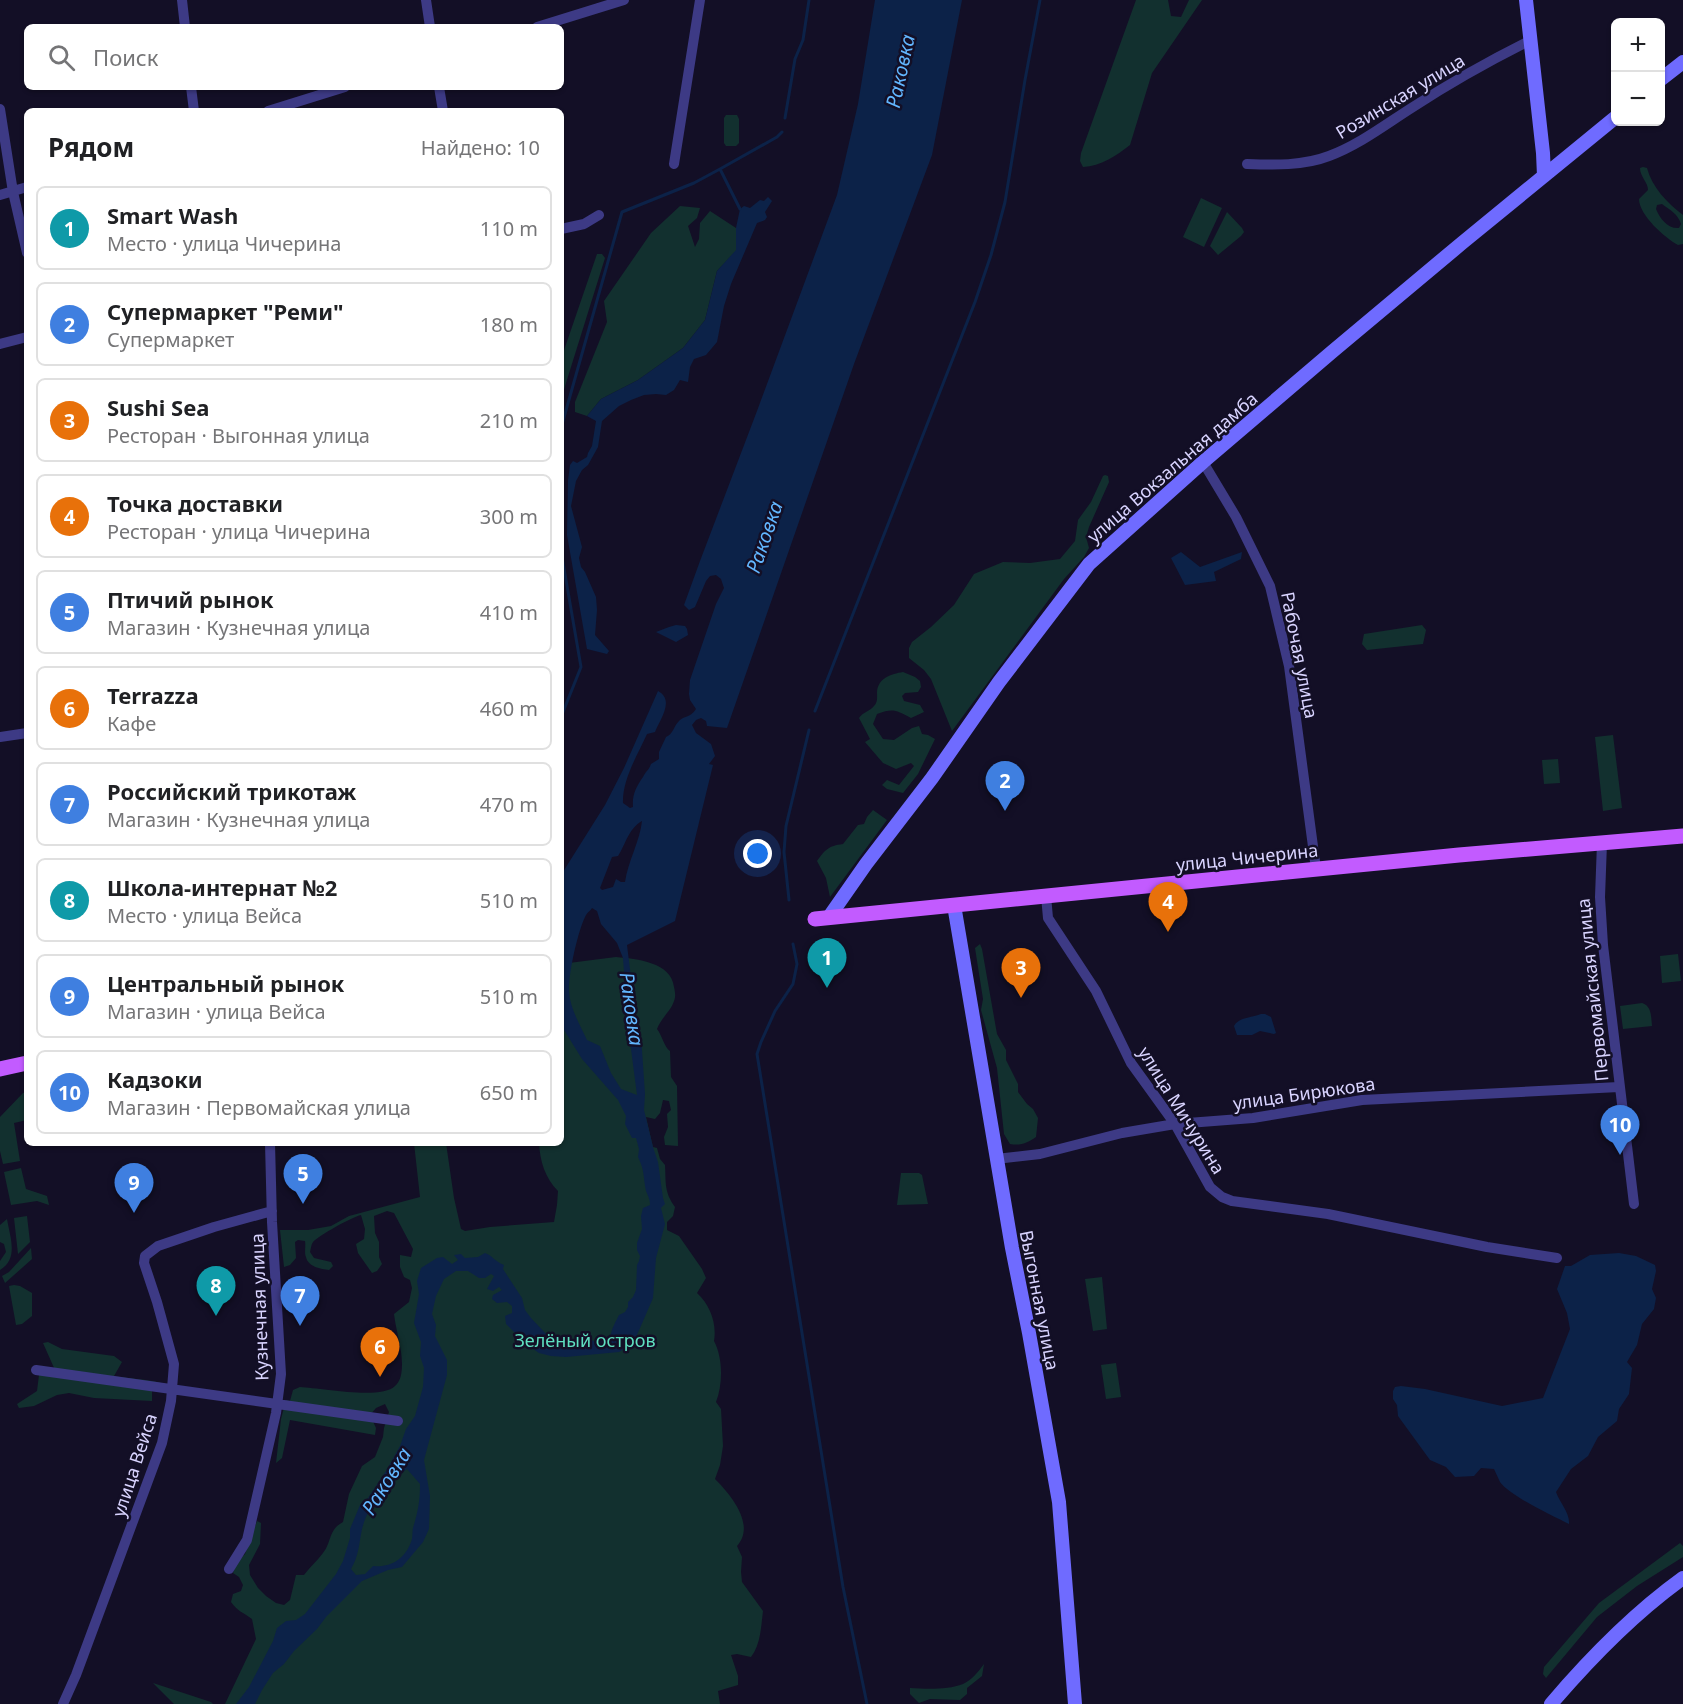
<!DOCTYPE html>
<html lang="ru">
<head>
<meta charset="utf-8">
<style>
	body { margin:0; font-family:"Noto Sans",sans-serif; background:#f6f6f6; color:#202124 }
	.controls { position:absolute; right:18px; top:18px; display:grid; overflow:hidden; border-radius:9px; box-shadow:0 2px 4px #0004 }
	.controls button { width:54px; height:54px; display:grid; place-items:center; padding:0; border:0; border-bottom:2px solid #e0e0e0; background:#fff; color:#202124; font:30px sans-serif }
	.you { position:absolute; left:758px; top:854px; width:21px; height:21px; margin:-15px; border:4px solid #fff; border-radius:50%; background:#1a73e8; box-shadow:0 0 0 9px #1a73e833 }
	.badge { display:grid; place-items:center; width:39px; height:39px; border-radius:50%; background:#127987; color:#fff; font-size:20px; font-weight:700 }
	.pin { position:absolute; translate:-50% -50px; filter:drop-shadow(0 2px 3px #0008) }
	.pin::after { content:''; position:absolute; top:32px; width:21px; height:18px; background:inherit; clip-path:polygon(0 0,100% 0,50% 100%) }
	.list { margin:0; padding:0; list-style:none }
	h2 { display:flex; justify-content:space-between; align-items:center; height:78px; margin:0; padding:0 24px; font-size:26px }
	h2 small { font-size:20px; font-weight:400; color:#757577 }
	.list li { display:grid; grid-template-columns:39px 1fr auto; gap:18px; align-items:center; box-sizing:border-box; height:84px; margin:0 12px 12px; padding:0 12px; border:2px solid #e0e0e0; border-radius:9px }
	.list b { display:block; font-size:22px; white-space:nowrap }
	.list p { margin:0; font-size:20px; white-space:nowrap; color:#757577 }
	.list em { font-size:20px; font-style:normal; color:#757577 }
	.icon { flex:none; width:33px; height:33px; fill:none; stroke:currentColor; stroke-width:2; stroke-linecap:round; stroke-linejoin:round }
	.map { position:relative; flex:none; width:1683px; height:1704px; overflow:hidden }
	.search { position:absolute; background:#fff; box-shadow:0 2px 4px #0004; left:24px; top:24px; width:540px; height:66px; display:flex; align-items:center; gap:15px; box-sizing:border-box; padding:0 21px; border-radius:9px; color:#757577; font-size:22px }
	.panel { position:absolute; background:#fff; box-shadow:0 2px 4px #0004; left:24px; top:108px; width:540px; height:1038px; border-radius:9px }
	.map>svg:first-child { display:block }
	.green { fill:#12302f; fill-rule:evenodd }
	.water { fill:#0c2248; fill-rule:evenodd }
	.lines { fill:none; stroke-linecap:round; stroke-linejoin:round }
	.stream { stroke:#0c2248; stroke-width:3 }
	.street { stroke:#3d3a85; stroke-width:10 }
	.secondary { stroke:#6f6bff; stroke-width:14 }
	.primary { stroke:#c25bff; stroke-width:15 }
	.labels { text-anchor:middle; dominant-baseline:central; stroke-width:5; stroke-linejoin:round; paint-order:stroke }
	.street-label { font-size:18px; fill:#d9d4ff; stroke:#130f26 }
	.park-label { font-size:18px; fill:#5fe0c0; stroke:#130f26 }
	.water-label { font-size:20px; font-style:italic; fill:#62b6ff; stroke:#130f26 }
</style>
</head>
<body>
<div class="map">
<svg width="1683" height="1704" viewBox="0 0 1683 1704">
	<rect width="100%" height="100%" fill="#130f26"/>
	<path class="green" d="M1136,0H1168L1171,16L1181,17L1189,0H1202L1152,73L1130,145C1116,156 1101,166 1083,167L1080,161L1081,153Z
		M726,115H737L739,119V143L736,146H726L724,143V118Z
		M1643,167L1647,168C1652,187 1667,203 1683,215V244L1678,245C1665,238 1639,215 1639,199L1648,190C1648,182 1640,177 1640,168ZM1662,204C1670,210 1678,214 1681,224L1679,228C1668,229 1660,219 1656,209L1657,205Z
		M1201,198L1222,208L1204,247L1183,237Z
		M680,206L700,208L697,218L688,226L695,247L699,239L700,223L710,211L736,228V251L717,271L705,320L683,348L638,380L601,399L587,416L575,412V402L607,322L604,301L651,233Z
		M1227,212L1242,228L1244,232L1241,236L1218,255L1210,246Z
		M597,254H602L605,258L561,399V359Z
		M1105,475L1108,476L1109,482L1089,527L1086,537L1089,548L1084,557L1064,579L952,731L931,679L924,670L909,658V648L912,642L931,627L954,605L974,574L1003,562L1030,563L1060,559L1075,541L1078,520L1091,502L1103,476Z
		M1422,625L1426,630L1423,644L1367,650L1362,644L1364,634Z
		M903,672L915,677L920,681L921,687L918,692L905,693L902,696L904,701L920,705L924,712L911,718C896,710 893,708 877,714L873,724L883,739L894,740L912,728L919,726L922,734L928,735L935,739L918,774L903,793L887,789L882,785L887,780L899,785L914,766L911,763L896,769L883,763L865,742L870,739L859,718C863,712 870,711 874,706C878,702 877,697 877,692C878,678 891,674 903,672Z
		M1613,735L1622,808L1603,811L1595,737Z
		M1558,759L1560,783L1544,784L1542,760Z
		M873,810L887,820L830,897L826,878L817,861C825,850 828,846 843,844L858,825L864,824L867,817Z
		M980,944L982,949L997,1034L1006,1050V1060L1018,1084V1092L1027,1104L1033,1109L1038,1118L1036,1137C1027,1143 1021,1146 1010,1144L1004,1134L997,1068L981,1010L983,999L975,948Z
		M1678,954L1681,981L1662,983L1660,956Z
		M616,957C637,959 671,962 674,987C675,992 676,996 674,1001C671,1011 661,1018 657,1029C662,1035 664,1047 670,1051L671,1077L677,1086L678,1146L665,1145L664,1137L668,1127L667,1114L671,1110L669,1101L663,1100L660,1113L655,1119L646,1117L653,1147L657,1148L660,1159L665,1165C666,1183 664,1192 675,1207L673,1216L667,1222V1230L679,1236L702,1269L706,1278L697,1293C710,1305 717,1323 714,1341C723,1358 723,1384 716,1402L721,1409L723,1446L720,1465L715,1479C731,1495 756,1525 737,1546L742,1557L741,1572L742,1582L763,1611C761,1626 761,1644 751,1657L737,1654L731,1655L738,1676V1685L718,1691L720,1704H225L256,1639L252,1619C244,1613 237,1611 231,1602L233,1594L241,1591L243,1585L239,1577L233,1573L237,1562L245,1554L257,1521L261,1523L260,1544L249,1565L250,1575L258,1588L266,1596L276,1603L284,1605L290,1600L296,1575H304C310,1567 317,1561 323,1553C332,1542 328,1530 343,1522L349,1494L362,1466L375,1457L383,1437L384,1428L389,1412L385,1404L376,1408L370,1415L376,1428L375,1435L290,1420L282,1458L276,1463L281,1419L286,1400L290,1401L293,1390L300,1387C320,1388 382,1400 395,1386C401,1381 402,1372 402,1364C402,1348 396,1331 394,1314L409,1302L412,1288L410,1280L404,1277L400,1267V1255L411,1257L413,1249L394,1213L387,1211L374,1216L375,1233L379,1242V1257L382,1264L377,1271L372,1273L358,1253L356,1244L364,1239L365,1229L361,1215C352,1217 318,1236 313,1242C311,1245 311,1248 310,1252L314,1258L331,1262L333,1266L329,1270C321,1269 308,1267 306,1257C304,1253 306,1246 305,1241L298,1240L295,1242L296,1258L290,1265L284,1267L280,1230H308L331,1226L349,1216L420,1197L414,1143H446L454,1198L461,1229L465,1231L490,1227L554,1222L557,1205L558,1191C545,1178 540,1161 539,1143H561V964Z
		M1642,1003C1652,1006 1651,1017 1652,1026L1623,1029L1620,1006Z
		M27,1092V1120L14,1123L20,1161L3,1164L0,1151V1117L23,1093Z
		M21,1168L26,1189L47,1196L49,1205L37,1201L11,1205L4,1172Z
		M901,1173H919L922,1175L928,1204L897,1205Z
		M27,1216L30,1242L18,1254L14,1218Z
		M7,1219C10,1237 19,1259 0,1270V1261L6,1252L4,1244L0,1242V1225Z
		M31,1248L32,1259L5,1283L2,1276L9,1272Z
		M1102,1277L1107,1329L1093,1331L1085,1279Z
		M14,1285L20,1286L32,1293V1316L22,1324L16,1325L9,1286Z
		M48,1342L62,1349L114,1356L122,1362L114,1376C124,1378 154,1380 161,1383L152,1391V1401L94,1398L69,1393L57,1395L34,1406L19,1408L17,1404L37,1391L39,1375L55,1370L43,1343Z
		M1116,1363L1121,1397L1106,1399L1101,1365Z
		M1680,1543L1683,1546V1557L1637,1586L1597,1617L1546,1678L1543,1674L1544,1667L1599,1603Z
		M984,1664L982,1676L967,1688V1694L960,1700L930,1699L919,1703L910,1694V1688C926,1689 948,1690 963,1684C972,1680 978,1672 984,1664Z
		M153,1683L211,1702L213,1704H174Z"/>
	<path class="water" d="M875,0H962L932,155L854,364L727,728L707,726L706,721L701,718L696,720L692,725L696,733L711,744L715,756L709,764L713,765L675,921L627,945L635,1010L641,1036L645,1094L644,1110L653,1147L658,1162L663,1198L665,1204L661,1208L665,1224L656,1258L653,1298L637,1335L629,1346L619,1352L566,1357L551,1356L539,1353L526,1344L506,1324L505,1316L512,1313V1306L507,1302L497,1303L492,1299L493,1295L502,1290L499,1287L493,1291L487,1289L494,1276L491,1274L485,1278H479L468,1271H456L444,1279L436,1296L432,1314L436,1325L435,1336L447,1360V1375L424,1460L430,1496L429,1529L423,1542L402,1567L388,1570L362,1581L326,1617L317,1629L294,1651L284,1664L273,1673L262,1690L255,1704H236L249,1687L273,1641L277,1628L286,1621L296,1620L305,1614L336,1574L343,1561L350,1538V1529L360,1505L368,1498L386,1471L400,1446L406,1429L415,1416L423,1387L424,1368L420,1356L421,1342L414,1323L419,1294L417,1281L421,1268L437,1258L443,1257L452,1264L458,1260L454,1255L461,1254L465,1258L478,1257L485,1253C493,1256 494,1261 504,1265L503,1269L522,1298L525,1310L531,1318L548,1336L555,1339H590L595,1342L602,1338H606L611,1334C612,1328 616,1321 619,1315L625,1312L628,1307V1302L633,1297L636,1290L637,1265L639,1261L640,1256L637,1250V1243L642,1229L641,1216L643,1208L650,1205C650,1199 648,1196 646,1191C643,1177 645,1171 638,1157L639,1149L636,1138H632L625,1124L626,1116L618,1100L582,1059L561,1025V875L605,805L624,768L658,691C675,700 660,719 655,732L647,734C638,754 622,780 623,803L630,808L633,807C632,795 636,787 643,777C646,771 649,770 651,764L659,759V752L666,737C674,733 673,727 679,721C685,715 689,719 696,709L690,700L689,694L690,680L716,604L724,588L721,579L716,575L710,576L706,581L695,607L689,610L684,605L700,561L757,411L837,195L858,104ZM642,821C640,841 628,861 625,882H621L616,879L613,887L602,890L600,888L612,857L618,856C626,844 628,829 642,821ZM592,908L597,911L601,924L617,943L623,958L628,1026L637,1095L621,1089L611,1073L600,1046L587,1040C580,1025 570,1008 569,992C568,975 578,930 586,915C587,913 591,910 592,908ZM407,1469L420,1484C420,1502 418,1511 413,1528C412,1532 413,1538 411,1542C405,1559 390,1568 373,1566L365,1574L356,1575L351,1569C359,1556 359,1543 362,1529C368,1505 387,1483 407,1469Z
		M768,197L772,201L765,212L767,217L765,220L757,223L731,284L724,306L717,342L706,355L694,359L690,367L688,382L680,380L674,390L666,395L656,394L644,395L631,400L619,406L602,421L598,447L588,465L582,470L576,481L571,506L582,547L579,558L581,567L585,572L596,597L597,610L595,635L609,651L607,654L587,649L567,535L568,480L570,465L573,461L577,463L587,457L588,453L592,446L596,421L587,416L601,399L638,380L683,348L705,320L717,271L736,250V228L740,209L744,206L750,208L760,200L764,201Z
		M1181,552L1200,567L1242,552L1241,559L1214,572L1216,581L1185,585L1171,558Z
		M676,625L685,626L687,629L688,635L676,642L656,632L669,627Z
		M1261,1014H1265L1271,1017L1276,1033L1274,1034L1260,1031L1252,1035H1237L1234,1026C1239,1017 1251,1018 1261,1014Z
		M1619,1253L1636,1256L1655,1265L1656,1271L1652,1289L1656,1298L1654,1309L1642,1324L1637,1345L1627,1362L1632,1368L1629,1394L1619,1409L1617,1421L1598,1437L1588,1456L1571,1469L1556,1492C1560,1503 1570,1513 1569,1524C1553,1516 1510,1496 1500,1482C1498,1478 1496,1473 1494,1469L1481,1468L1474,1476L1455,1477L1446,1467L1430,1460L1398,1416L1397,1405L1393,1399V1391L1395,1387L1401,1386L1425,1389L1502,1406L1543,1398L1570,1329L1567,1313L1557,1289L1565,1266H1571L1590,1255Z"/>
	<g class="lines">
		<path class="stream" d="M785,118L795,59L803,40L809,0
			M720,169L777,137L782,132
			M561,428L622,212L694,183L720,169L740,209
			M561,551L581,667L561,717
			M815,711L975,302L991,255L1005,202L1025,80L1040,0
			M789,900L784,852L786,826L809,730
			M793,944L797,964L793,984L775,1011L761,1042L757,1054L843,1587L867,1704"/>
		<path class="street" d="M182,0L185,27
			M426,0L430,27
			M537,27L624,0
			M191,87L194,111
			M439,87L443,111
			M0,109L13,192L27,253
			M268,111L345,87
			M674,164L700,0
			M1247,164C1274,165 1303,166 1329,156C1359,145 1386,124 1413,107C1450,83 1489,61 1529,41
			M0,195L27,187
			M561,229L584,224L599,215
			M0,344L27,337
			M1203,462L1236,517L1270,586L1289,666L1316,869
			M0,737L27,733
			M1602,843L1600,897L1603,945L1634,1204
			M1046,896L1048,918L1096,991L1131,1063L1175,1124L1210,1187L1222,1197L1232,1201L1328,1214L1487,1247L1557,1258
			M996,1159L1040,1154L1122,1133L1175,1124L1253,1118L1362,1100L1619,1087
			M36,1370L398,1421
			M229,1569L247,1540L276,1413L281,1374L272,1222L270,1143
			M63,1704L76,1675L162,1443L171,1401L174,1364L157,1302L144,1263L145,1256L158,1246L214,1227L272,1211"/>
		<path class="secondary" d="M1526,0L1543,153L1544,176
			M1660,80L1683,62
			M954,905L1012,1248L1029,1333L1059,1502L1075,1704
			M829,917L866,864L932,778L999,682L1089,564L1203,462L1333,351L1462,243L1616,117
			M1551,1704C1591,1657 1633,1614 1683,1578"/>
		<path class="primary" d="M815,919L1459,855L1683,836
			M0,1069L27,1063"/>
	</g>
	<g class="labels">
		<g class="street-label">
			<text transform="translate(1400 96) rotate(-31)">Розинская улица</text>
			<text transform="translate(1172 467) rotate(-41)">улица Вокзальная дамба</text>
			<text transform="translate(1300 655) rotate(79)">Рабочая улица</text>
			<text transform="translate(1247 857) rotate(-6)">улица Чичерина</text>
			<text transform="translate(1592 990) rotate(-96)">Первомайская улица</text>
			<text transform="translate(1304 1093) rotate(-8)">улица Бирюкова</text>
			<text transform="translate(1182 1110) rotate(58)">улица Мичурина</text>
			<text transform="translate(1040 1300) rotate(79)">Выгонная улица</text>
			<text transform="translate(259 1307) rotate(-92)">Кузнечная улица</text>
			<text transform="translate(134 1465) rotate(-72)">улица Вейса</text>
		</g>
		<g class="park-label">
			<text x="585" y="1340">Зелёный остров</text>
		</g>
		<g class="water-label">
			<text transform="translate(900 71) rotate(-78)">Раковка</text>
			<text transform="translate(764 537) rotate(-71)">Раковка</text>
			<text transform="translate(632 1009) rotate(82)">Раковка</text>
			<text transform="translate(386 1481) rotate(-58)">Раковка</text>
		</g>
	</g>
</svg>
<div class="controls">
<button>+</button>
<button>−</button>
</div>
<div class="you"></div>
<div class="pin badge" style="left:827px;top:988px;background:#0f9aa8">1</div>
<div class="pin badge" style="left:1005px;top:811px;background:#3f7fe0">2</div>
<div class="pin badge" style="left:1021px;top:998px;background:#e8710a">3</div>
<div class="pin badge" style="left:1168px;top:932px;background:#e8710a">4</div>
<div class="pin badge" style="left:303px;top:1204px;background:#3f7fe0">5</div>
<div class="pin badge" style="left:380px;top:1377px;background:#e8710a">6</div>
<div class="pin badge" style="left:300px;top:1326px;background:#3f7fe0">7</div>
<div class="pin badge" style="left:216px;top:1316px;background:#0f9aa8">8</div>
<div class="pin badge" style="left:134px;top:1213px;background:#3f7fe0">9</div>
<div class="pin badge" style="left:1620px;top:1155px;background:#3f7fe0">10</div>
<div class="search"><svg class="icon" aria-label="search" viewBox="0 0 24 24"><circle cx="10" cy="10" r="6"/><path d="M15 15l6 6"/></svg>Поиск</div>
<section class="panel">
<h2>Рядом<small>Найдено: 10</small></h2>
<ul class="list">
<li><span class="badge" style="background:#0f9aa8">1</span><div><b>Smart Wash</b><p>Место · улица Чичерина</p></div><em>110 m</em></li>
<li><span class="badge" style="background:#3f7fe0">2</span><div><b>Супермаркет &quot;Реми&quot;</b><p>Супермаркет</p></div><em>180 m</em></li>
<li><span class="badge" style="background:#e8710a">3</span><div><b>Sushi Sea</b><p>Ресторан · Выгонная улица</p></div><em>210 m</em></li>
<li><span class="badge" style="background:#e8710a">4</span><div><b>Точка доставки</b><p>Ресторан · улица Чичерина</p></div><em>300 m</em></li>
<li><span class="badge" style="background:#3f7fe0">5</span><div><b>Птичий рынок</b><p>Магазин · Кузнечная улица</p></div><em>410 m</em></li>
<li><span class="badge" style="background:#e8710a">6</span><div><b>Terrazza</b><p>Кафе</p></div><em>460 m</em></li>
<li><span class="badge" style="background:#3f7fe0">7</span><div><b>Российский трикотаж</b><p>Магазин · Кузнечная улица</p></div><em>470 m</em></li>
<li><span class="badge" style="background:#0f9aa8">8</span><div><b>Школа-интернат №2</b><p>Место · улица Вейса</p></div><em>510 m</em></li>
<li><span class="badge" style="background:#3f7fe0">9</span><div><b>Центральный рынок</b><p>Магазин · улица Вейса</p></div><em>510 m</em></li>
<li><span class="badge" style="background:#3f7fe0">10</span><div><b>Кадзоки</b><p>Магазин · Первомайская улица</p></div><em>650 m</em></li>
</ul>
</section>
</div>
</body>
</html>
